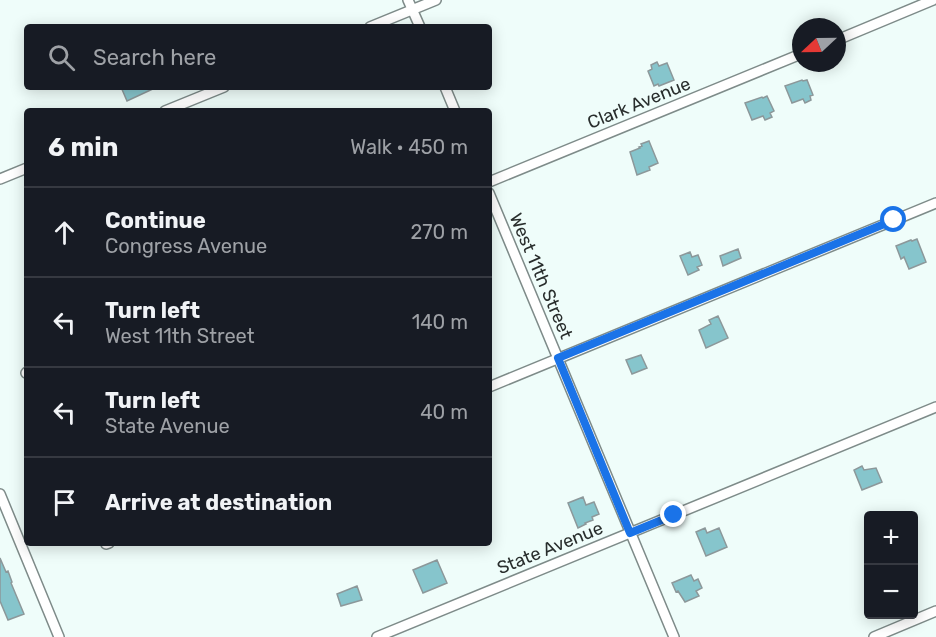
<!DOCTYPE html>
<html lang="en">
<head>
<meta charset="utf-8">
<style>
	body { margin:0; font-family:Rubik,sans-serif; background:#20242c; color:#f1f3f6 }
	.controls { position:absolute; right:18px; bottom:18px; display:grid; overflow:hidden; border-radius:6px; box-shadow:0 3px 15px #0003 }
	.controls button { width:54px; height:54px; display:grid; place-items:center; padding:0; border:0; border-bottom:2px solid #363941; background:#171b24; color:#f1f3f6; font:30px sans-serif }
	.compass { position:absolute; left:792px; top:18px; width:54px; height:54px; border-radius:50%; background:#171b24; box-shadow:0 3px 15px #0003; rotate:248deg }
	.stop { position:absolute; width:18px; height:18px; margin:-14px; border:4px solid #1a73e8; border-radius:50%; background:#fff }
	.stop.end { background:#1a73e8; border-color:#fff; box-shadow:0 2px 6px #0008 }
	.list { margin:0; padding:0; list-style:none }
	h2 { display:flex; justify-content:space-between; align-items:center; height:78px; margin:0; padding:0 24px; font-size:26px }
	h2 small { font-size:20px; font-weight:400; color:#9ea1a6 }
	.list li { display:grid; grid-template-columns:39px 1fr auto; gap:18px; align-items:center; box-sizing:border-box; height:90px; padding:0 24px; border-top:2px solid #363941 }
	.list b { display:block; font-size:22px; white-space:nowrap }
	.list p { margin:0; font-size:20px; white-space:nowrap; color:#9ea1a6 }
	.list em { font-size:20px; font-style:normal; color:#9ea1a6 }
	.icon { flex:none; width:33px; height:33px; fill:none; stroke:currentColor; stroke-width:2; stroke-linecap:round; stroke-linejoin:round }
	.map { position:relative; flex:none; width:936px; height:637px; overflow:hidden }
	.search { position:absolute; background:#171b24; box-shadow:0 3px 15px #0003; left:24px; top:24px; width:468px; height:66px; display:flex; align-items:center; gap:15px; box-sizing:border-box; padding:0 21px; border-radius:6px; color:#9ea1a6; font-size:22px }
	.panel { position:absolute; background:#171b24; box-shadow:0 3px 15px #0003; left:24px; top:108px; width:468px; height:438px; border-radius:6px }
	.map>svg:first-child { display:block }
	.building { fill:#86c5cc; stroke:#8c989a; stroke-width:1.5 }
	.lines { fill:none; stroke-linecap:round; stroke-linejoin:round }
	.minor-casing { stroke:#7e8b89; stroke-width:12 }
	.minor { stroke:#fff; stroke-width:9 }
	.route { stroke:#1a73e8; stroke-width:8 }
	.labels { text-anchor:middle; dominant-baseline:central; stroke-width:6; stroke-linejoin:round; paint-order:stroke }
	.street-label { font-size:18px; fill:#292e2d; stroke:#effdfa }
</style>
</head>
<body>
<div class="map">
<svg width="936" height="637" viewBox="0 0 936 637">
	<rect width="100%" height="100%" fill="#effdfa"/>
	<path class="building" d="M657,62L659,66L667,63L674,80L659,86L658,84L654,86L648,71L652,69L651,65Z
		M802,80L803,81L807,80L813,95L810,96L811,100L805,103L803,99L792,103L785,86Z
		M121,87H157L127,101Z
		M767,96L774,111L770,113L772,117L765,120L763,116L752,120L745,103L762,97L763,98Z
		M649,141L658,163L649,167L650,170L637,175L630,152L640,148L639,147L642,146L641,144Z
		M917,239L926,262L909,269L904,257L901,259L896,246L911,240L912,241Z
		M738,249L741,258L723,266L720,256Z
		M690,252L692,257L698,255L702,265L697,267L699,270L688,275L680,256Z
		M718,316L728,338L706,348L699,330L711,324L709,320Z
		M641,355L647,368L632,374L626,360Z
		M862,466L864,470L876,468L882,482L862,490L854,470Z
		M583,497L586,505L594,502L599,514L592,517L593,520L585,523L586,524L578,528L568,503Z
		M705,528L707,533L719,528L727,547L706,556L696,532Z
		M0,558L6,572L8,571L12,582L11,583L24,614L8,620L0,601Z
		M437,560L447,583L423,593L413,570Z
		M691,575L694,581L698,579L702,588L696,591L699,596L685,602L678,591L676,592L672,583Z
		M357,586L362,600L341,606L337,594Z"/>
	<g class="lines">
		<defs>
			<path id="minor" d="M408,0L420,27
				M370,27L436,0
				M837,40L933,0
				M445,87L455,111
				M165,111L224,87
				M0,179L27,168
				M489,182L801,54
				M489,193L674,637
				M26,373L27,372
				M489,387L936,203
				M0,494L59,637
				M106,544L109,543
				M377,637L936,407
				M874,637L936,611"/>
		</defs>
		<use href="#minor" class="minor-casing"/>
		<use href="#minor" class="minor"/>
	</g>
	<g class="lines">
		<path class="route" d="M674,515L630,533L558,358L894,220"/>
	</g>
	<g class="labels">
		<g class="street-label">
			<text transform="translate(639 103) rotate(-22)">Clark Avenue</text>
			<text transform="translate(541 276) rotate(67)">West 11th Street</text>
			<text transform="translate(550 548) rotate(-22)">State Avenue</text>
		</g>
	</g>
</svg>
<div class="controls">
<button>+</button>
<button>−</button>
</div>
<svg class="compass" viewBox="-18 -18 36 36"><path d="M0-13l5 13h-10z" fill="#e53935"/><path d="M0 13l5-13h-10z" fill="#9ea1a6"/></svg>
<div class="stop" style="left:894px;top:220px"></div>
<div class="stop end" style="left:674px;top:515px"></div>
<div class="search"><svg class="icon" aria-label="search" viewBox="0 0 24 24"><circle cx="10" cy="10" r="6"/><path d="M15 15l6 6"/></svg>Search here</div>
<section class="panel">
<h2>6 min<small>Walk · 450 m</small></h2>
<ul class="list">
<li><svg class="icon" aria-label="ahead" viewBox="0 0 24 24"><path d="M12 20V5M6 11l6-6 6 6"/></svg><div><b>Continue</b><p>Congress Avenue</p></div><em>270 m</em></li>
<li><svg class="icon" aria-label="left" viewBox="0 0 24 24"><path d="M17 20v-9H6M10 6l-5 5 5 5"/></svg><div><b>Turn left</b><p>West 11th Street</p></div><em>140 m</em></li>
<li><svg class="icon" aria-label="left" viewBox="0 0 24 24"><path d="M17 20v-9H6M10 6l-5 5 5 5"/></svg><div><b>Turn left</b><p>State Avenue</p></div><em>40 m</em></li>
<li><svg class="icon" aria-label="arrive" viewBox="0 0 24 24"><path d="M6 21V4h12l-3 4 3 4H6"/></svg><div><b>Arrive at destination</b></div></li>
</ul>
</section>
</div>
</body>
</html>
